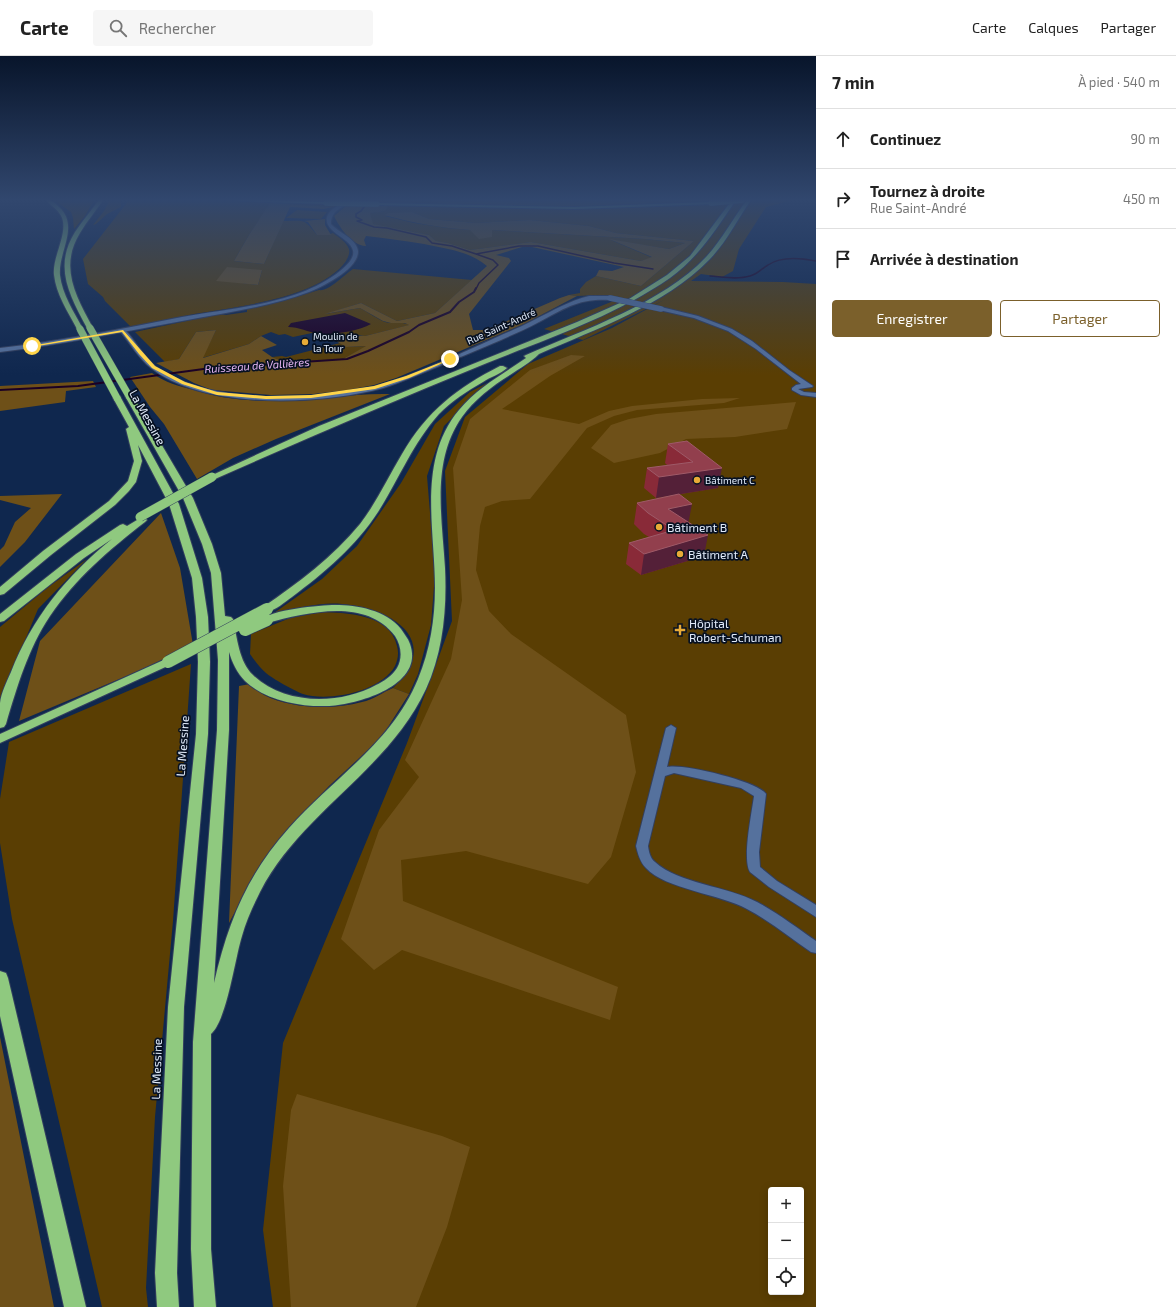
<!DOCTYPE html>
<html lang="fr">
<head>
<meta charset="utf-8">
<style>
	body { margin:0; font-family:"Exo 2",sans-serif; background:#f6f6f6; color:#222 }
	.controls { position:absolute; right:12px; bottom:12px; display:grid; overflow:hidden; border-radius:4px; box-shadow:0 2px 10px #0003 }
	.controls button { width:36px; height:36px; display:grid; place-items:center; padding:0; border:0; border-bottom:1px solid #e0e0e0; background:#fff; color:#222; font:20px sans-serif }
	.stop { position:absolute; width:12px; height:12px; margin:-9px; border:3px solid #ffd54a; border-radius:50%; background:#fff }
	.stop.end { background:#ffd54a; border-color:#fff; box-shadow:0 1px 4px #0008 }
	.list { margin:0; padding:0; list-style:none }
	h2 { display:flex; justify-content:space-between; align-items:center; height:52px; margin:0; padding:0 16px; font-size:17px }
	h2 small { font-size:13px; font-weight:400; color:#767676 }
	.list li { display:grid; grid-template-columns:26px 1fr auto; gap:12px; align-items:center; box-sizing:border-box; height:60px; padding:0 16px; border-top:1px solid #e0e0e0 }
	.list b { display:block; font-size:15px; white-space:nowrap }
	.list p { margin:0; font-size:13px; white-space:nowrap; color:#767676 }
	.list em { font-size:13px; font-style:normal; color:#767676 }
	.actions { display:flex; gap:8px; padding:12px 16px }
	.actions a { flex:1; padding:9px 0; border:1px solid #7b602b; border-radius:4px; text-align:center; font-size:14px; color:#7b602b }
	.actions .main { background:#7b602b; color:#fff }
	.icon { flex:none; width:22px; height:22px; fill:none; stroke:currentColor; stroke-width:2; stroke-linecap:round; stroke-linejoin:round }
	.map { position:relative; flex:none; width:816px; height:1251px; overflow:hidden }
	header { display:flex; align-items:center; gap:24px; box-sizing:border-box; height:56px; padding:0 20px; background:#fff; border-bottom:1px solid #e0e0e0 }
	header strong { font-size:19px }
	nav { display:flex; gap:22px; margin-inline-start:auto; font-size:14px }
	.search { width:280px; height:36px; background:#f6f6f6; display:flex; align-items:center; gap:10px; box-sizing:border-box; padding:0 14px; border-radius:4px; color:#767676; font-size:15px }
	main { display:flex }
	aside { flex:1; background:#fff }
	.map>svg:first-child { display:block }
	.green { fill:#5a3e03; fill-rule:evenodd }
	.forest { fill:#6e5018 }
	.water { fill:#1c0023 }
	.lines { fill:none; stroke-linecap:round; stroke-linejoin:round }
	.stream-far1 { stroke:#1c0023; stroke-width:1.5 }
	.stream { stroke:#1c0023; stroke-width:2 }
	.minor-casing { stroke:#323f5e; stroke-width:2 }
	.tertiary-casing { stroke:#323f5e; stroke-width:2 }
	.secondary-casing { stroke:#323f5e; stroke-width:2 }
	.motorway-casing { stroke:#323f5e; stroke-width:2 }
	.minor { fill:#55719d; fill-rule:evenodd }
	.tertiary { fill:#55719d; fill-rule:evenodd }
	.secondary { fill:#55719d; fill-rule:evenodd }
	.motorway { fill:#8fc97f; fill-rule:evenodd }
	.tertiary-bridge-casing { stroke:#323f5e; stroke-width:6; stroke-linecap:butt }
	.motorway-bridge-far3-casing { stroke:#323f5e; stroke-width:6; stroke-linecap:butt }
	.motorway-bridge-far2-casing { stroke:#323f5e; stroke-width:8; stroke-linecap:butt }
	.motorway-bridge-far1-casing { stroke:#323f5e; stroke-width:10; stroke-linecap:butt }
	.motorway-bridge-casing { stroke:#323f5e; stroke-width:13; stroke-linecap:butt }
	.tertiary-bridge { stroke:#55719d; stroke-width:5.5 }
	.motorway-bridge-far3 { stroke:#8fc97f; stroke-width:5.5 }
	.motorway-bridge-far2 { stroke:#8fc97f; stroke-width:7 }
	.motorway-bridge-far1 { stroke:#8fc97f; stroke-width:9 }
	.motorway-bridge { stroke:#8fc97f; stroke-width:12 }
	.wall { fill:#892a38 }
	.shaded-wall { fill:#542038 }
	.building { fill:#923f4d; stroke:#9e5a68 }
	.route { fill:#ffd54a }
	.poi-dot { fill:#e8ab37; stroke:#071122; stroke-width:1.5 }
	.labels { text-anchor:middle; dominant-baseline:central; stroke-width:3.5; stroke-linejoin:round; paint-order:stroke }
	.far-street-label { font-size:10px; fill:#e1ebfa; stroke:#071122 }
	.far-poi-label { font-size:10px; fill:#e1ebfa; stroke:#071122; text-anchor:start }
	.far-water-label { font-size:11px; font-style:italic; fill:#e8b7f5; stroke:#071122 }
	.street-label { font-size:12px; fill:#e1ebfa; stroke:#071122 }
	.poi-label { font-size:12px; fill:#e1ebfa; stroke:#071122; text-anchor:start }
</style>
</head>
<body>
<header>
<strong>Carte</strong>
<div class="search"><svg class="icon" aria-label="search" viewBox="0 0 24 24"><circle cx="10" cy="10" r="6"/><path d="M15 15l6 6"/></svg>Rechercher</div>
<nav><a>Carte</a><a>Calques</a><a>Partager</a></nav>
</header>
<main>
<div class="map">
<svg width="816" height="1251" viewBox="0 0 816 1251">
	<rect width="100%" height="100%" fill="#0f274e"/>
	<path class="green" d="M54,144H94L85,160L74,173L73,162L71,156Z
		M110,144H121V151L107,158L96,168L93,169L104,155Z
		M129,144H793L766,151L739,193L733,215L722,221L701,218L691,225L783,226L816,228V1251H273L263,1174L283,987L407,687L452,565L445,415L465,361L528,308L612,272L664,244L583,284L544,273L611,246L620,241L599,239L577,240L569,239L580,237V233L586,226L596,220L641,230L694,185L616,177L589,170L530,164L476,167L429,163L412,156L385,160L414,167L447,172L470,174L491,181L492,174L645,183L685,187L669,193L611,184L653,202L641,205L531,186L470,194L448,187L436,185L429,179L372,168L369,157L385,155L347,149L334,151L271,147L249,179L234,205L264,208L283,165C306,165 303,162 317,179H327L333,177C338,181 345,185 348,191C351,196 348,201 346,205C320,242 236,251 194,258C173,262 152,267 131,271L105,245L103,241L88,228L83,203ZM262,214L258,229L234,226ZM771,1134H801V1236H771Z
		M297,154L327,156L321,163L286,162Z
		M353,213L472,224L435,257L397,265L361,247L325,258L360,252C368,256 377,263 385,266C394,268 402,265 410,269L365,280L358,279L339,283L328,280L322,281L312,277L293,281L285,278L279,279L271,276L261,280L249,288L202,302L216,274L196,276L179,303L165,306L135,276L219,258L226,259L247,256V253L283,245L319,234C328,236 344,219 353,213Z
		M340,287L346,291L367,290L343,303L297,307L282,305L272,301L282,300L286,301Z
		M487,327L444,370L427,420L435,518L431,569L418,618L409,638L393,632C444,584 391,552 342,548C320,546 297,552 276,558L274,557L322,523L357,490L401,427L435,368L470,336Z
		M87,503L38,553L0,644V571L47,532Z
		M322,556C348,557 390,558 397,590C399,597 398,603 395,610C381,636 328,646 303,638C297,636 271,622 266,617C260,612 255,605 250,598L251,578L290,562Z
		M191,608L173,865L155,1061L146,1232L148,1251H102L12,863L0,787V743L9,686Z"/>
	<path class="forest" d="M423,144L412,147H355L359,145Z
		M438,144H717L572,150L438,148Z
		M270,147L334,151L323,153L290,151L264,208L234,205L249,179Z
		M347,149L388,150L385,155L370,157L373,168L429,179L436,185L448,187L470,194L531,186L641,205L652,201L609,183L669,193L685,187L645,183L492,174V181L479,183L470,174C441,172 413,167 384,159L389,157L412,156L429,163L476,167L530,164L589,170L616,177L694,185L641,230L596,220L599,214L612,215L624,211L532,191H522L496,199L509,202L511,205L469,258L473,274H483L493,271L560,242L569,239L577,240L524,268L396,322L374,329L347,334L313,338L271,339L212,334L194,327L156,307L179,303L196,276L216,274L203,302L249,288L261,280L277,289L262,294L272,301L282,305L297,307L343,303L366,290L346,291L328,280C343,284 351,279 365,280L409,269L405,267H391L383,265L360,252L324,258L361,247L397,265L435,257L487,210C469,195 447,193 424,188C405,185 386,182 366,180L364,184L366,190C351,189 340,172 334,160Z
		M325,163V169L331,179H317L308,166L304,165Z
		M227,211L262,214L258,229L216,225Z
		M571,299L585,300L550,320L502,353L579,368L609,355L632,350L702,343L740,342L724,347L637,354L614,360L587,372L530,443L502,445L485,451L480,470L476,514L489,555L511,578L626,659L636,716L611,801L588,828L466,795L401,804L403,845L618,931L610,964L402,894L374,914L341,883L379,774L419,721L405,704L451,603L462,544L453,412L470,363L530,314Z
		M152,317C166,327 178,330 194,334C221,343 249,345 278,345C316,345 352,337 390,338L276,383L233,402L197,423L164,368L150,351L130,321Z
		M93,325L96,331L66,335L65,346L0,355V330Z
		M796,346L787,373L735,381L686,383L660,397L614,407L591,392L611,369L629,363L656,358Z
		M62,438L25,486L0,511V494L4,490L15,466L31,452L0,444V440Z
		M161,457L180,512L193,589L141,614L19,665L40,585Z
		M250,628C254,631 259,636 264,639C292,653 332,654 362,646C373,644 383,636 393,632L409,638L381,682L329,730L288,774L257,815L229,867L239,630Z
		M0,981L54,1251H0Z
		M297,1038L442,1080L470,1091L447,1171L416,1251H291L283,1130L291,1054Z"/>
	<path class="water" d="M345,257L371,268C359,275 333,279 319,278C308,276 299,271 288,271L291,267Z"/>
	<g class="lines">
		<path class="stream-far1" d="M367,147L361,155L356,158V161L362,164L357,165L374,171L387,172L426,181L432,187L452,190L476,198
			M710,220C723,221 737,224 750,220C758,218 761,213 768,209C781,200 801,202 816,205
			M476,233L479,227L498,209L493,204L476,198L519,190H538L614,207L653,213"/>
		<path class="stream" d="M0,334L78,330L211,312L347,303L368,295L409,276L419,269L450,256L459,246L474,236L476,232"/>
		<defs>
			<path id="minor" d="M671,669L676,672L667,711C681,707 758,725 766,738L759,796L760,811L777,825L816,849V861L769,831L750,816C742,803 752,756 754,740L741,732L674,717L665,720L648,790C649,796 650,802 655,806C679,828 727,830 757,846C778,857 797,872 816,885V897L811,896C790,882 770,865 747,853C720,838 665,833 646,812C640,806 638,798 636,790L666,672Z"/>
			<path id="tertiary" d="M589,240H610L613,242L610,244C580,242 565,252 539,266C527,273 514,278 501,284C480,293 458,302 437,311C419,318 402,326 383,332C321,349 204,354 151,312C139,303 130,287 120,275L125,274C136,285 143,301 156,311C210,349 319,347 380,329C418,318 459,298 495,282C508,276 521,271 534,264C552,255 569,245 589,240Z
				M661,251L698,260L732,273L752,285L789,314L813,330L812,331L798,333L804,336L816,337V341L801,339L792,334V332L796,329L801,328L756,293L728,275L694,262L659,254L658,253Z"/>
			<path id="secondary" d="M348,144H352C343,152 331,154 331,168C338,176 357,183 358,195C359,213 322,231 309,236C268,251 225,257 182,265C121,276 61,289 0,296V292C61,285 121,273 182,261C233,252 299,248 340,215C378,185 322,182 327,161C329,153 341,148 348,144Z"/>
			<path id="motorway" d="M46,144C52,144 55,147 59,151C80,170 58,196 60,219C62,238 74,256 83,273L82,274L77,273C68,256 56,238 54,219C52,201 68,178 62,162C59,154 51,150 46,144Z
				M99,144H103C96,155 87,165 80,177C59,211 76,240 93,272L90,274L87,272C70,240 53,211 75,176C82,165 91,155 99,144Z
				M239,144L326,146L328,147L326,148L241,145Z
				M732,144H736C717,172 698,202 670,222C615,260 549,282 487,307C396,344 305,383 215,423H209L208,421L319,370L577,266L629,243L667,219L690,200Z
				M747,144H751C737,164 726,187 709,204C665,249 596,273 539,298C530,307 520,312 510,319C492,330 474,344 462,361C431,405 442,461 445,512C447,553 443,596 426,633C388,715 301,756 260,836C253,850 246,865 242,880C235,902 227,964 211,978V1193L216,1251H194L191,1193L193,986L217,674L218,604L211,517L202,488L183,442L125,340L129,338L133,340L193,442L212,488L221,517L225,560L231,561L233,563C237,581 239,606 253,619C284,649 340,649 376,629C383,626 393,619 397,612C403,602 401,589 395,580C365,541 307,557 267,567L261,564C269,554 321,549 335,549C357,549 386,554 401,573C404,578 408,582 410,588C425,630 356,649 327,650C300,651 265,644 245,625C237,617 232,606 229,596V674L214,927C228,866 247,819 289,772C333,722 392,687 418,623C430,594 435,563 435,532C435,473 417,404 459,354C478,331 503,318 526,302L524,300L526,299C583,274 663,247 706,201C722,184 733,162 747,144Z
				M711,146L713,148L574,153L377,149L375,148L377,147L574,151Z
				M500,310H503L507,312C501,318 490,321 483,326C467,335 452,345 439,358C413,387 399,423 378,456C356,490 324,517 292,541C284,546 273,558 263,555L262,553L263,551C298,527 333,501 360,468C377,446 388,421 402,398C427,355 457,332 500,310Z
				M114,340H120L121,342L179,448L202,522L208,561L210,606L208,678L184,951L177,1217L179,1251H157L155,1217L168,951L196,678L198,606L196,561L192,522L169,448L138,389L142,405L136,426L129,435L115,449L51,499L4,538L0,539V531L43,495L109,445L128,425L134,405L126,373L129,371L113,342Z
				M142,461L145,462L147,464L145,466C110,493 75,523 50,560C28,593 17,631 6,668L4,671L0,672C0,664 0,655 0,647C1,637 7,625 11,616C32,562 67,519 112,483L84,502L4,565L0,566V558L76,498L120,469L123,468L127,470Z
				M168,602L172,604L174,606L172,608L0,687V678Z
				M0,915L6,917L8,922L86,1251H64L0,960Z"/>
		</defs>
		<use href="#minor" class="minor-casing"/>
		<use href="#tertiary" class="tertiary-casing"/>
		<use href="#secondary" class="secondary-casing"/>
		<use href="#motorway" class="motorway-casing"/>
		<use href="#minor" class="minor"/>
		<use href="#tertiary" class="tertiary"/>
		<use href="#secondary" class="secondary"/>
		<use href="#motorway" class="motorway"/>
		<defs>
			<path id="tertiary-bridge" d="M610,242L661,253"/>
			<path id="motorway-bridge-far3" d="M326,147L377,148
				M711,147L743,144"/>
			<path id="motorway-bridge-far2" d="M90,272L129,340
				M80,273L117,342"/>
			<path id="motorway-bridge-far1" d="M140,461L212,421"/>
			<path id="motorway-bridge" d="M245,574L267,564
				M168,606L267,553"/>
		</defs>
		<use href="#tertiary-bridge" class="tertiary-bridge-casing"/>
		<use href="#motorway-bridge-far3" class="motorway-bridge-far3-casing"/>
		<use href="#motorway-bridge-far2" class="motorway-bridge-far2-casing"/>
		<use href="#motorway-bridge-far1" class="motorway-bridge-far1-casing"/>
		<use href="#motorway-bridge" class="motorway-bridge-casing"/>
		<use href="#tertiary-bridge" class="tertiary-bridge"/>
		<use href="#motorway-bridge-far3" class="motorway-bridge-far3"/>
		<use href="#motorway-bridge-far2" class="motorway-bridge-far2"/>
		<use href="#motorway-bridge-far1" class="motorway-bridge-far1"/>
		<use href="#motorway-bridge" class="motorway-bridge"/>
	</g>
	<path class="wall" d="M687,385L718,432L656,442L644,432L647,412L668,410L665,407L668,388Z
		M637,447L689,466L704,500L641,519L626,508L629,487L649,481L644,478L634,468Z"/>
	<path class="shaded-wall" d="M722,412L718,432L656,442L659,421Z
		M692,448L688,469L668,453Z
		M708,479L704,500L641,519L644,498Z"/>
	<path class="building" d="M687,385L722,412L659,421L647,412L693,406L668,388Z
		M679,438L692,448L668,453L708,479L644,498L629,487L674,474L648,457L637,447Z"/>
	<linearGradient id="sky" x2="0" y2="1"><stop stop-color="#08152b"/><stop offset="0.45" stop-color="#31476e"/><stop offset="1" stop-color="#31476e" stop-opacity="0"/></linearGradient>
	<rect width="816" height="319" fill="url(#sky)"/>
	<path class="route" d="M123,274L155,310L185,326L217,336L266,340L311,339L374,330L406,320L449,303H452L409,322L375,333L311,342L266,343L217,339L182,328L152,312L139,298L122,276L32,291L30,290Z"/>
	<g class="poi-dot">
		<circle cx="305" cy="286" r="4"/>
		<circle cx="697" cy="424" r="4"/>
		<circle cx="659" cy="471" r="4"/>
		<circle cx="680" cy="498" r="4"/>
		<path d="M678 568h4v4h4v4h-4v4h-4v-4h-4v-4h4z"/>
	</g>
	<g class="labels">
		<g class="far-street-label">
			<text transform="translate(501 270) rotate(-24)">Rue Saint-André</text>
		</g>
		<g class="far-poi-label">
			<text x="313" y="280">Moulin de<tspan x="313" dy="12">la Tour</tspan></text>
			<text x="705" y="424">Bâtiment C</text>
		</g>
		<g class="far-water-label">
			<text transform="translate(257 309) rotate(-4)">Ruisseau de Vallières</text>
		</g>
		<g class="street-label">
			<text transform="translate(148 361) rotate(61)">La Messine</text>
			<text transform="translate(182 690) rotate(-86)">La Messine</text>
			<text transform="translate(156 1013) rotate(-88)">La Messine</text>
		</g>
		<g class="poi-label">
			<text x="667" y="471">Bâtiment B</text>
			<text x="688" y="498">Bâtiment A</text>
			<text x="689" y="567">Hôpital<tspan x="689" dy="14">Robert-Schuman</tspan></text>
		</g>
	</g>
</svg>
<div class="controls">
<button>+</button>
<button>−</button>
<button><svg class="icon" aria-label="locate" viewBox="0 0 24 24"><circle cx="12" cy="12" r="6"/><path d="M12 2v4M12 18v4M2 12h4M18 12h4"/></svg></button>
</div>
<div class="stop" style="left:32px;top:290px"></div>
<div class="stop end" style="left:450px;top:303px"></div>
</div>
<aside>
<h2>7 min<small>À pied · 540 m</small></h2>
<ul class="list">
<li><svg class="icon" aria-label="ahead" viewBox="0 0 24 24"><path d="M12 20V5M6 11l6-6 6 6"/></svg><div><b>Continuez</b></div><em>90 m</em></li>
<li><svg class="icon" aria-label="right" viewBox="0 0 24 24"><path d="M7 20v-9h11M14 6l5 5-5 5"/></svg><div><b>Tournez à droite</b><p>Rue Saint-André</p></div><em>450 m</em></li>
<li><svg class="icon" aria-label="arrive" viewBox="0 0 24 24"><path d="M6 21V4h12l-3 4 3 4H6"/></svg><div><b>Arrivée à destination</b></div></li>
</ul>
<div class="actions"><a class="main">Enregistrer</a><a>Partager</a></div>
</aside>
</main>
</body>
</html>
